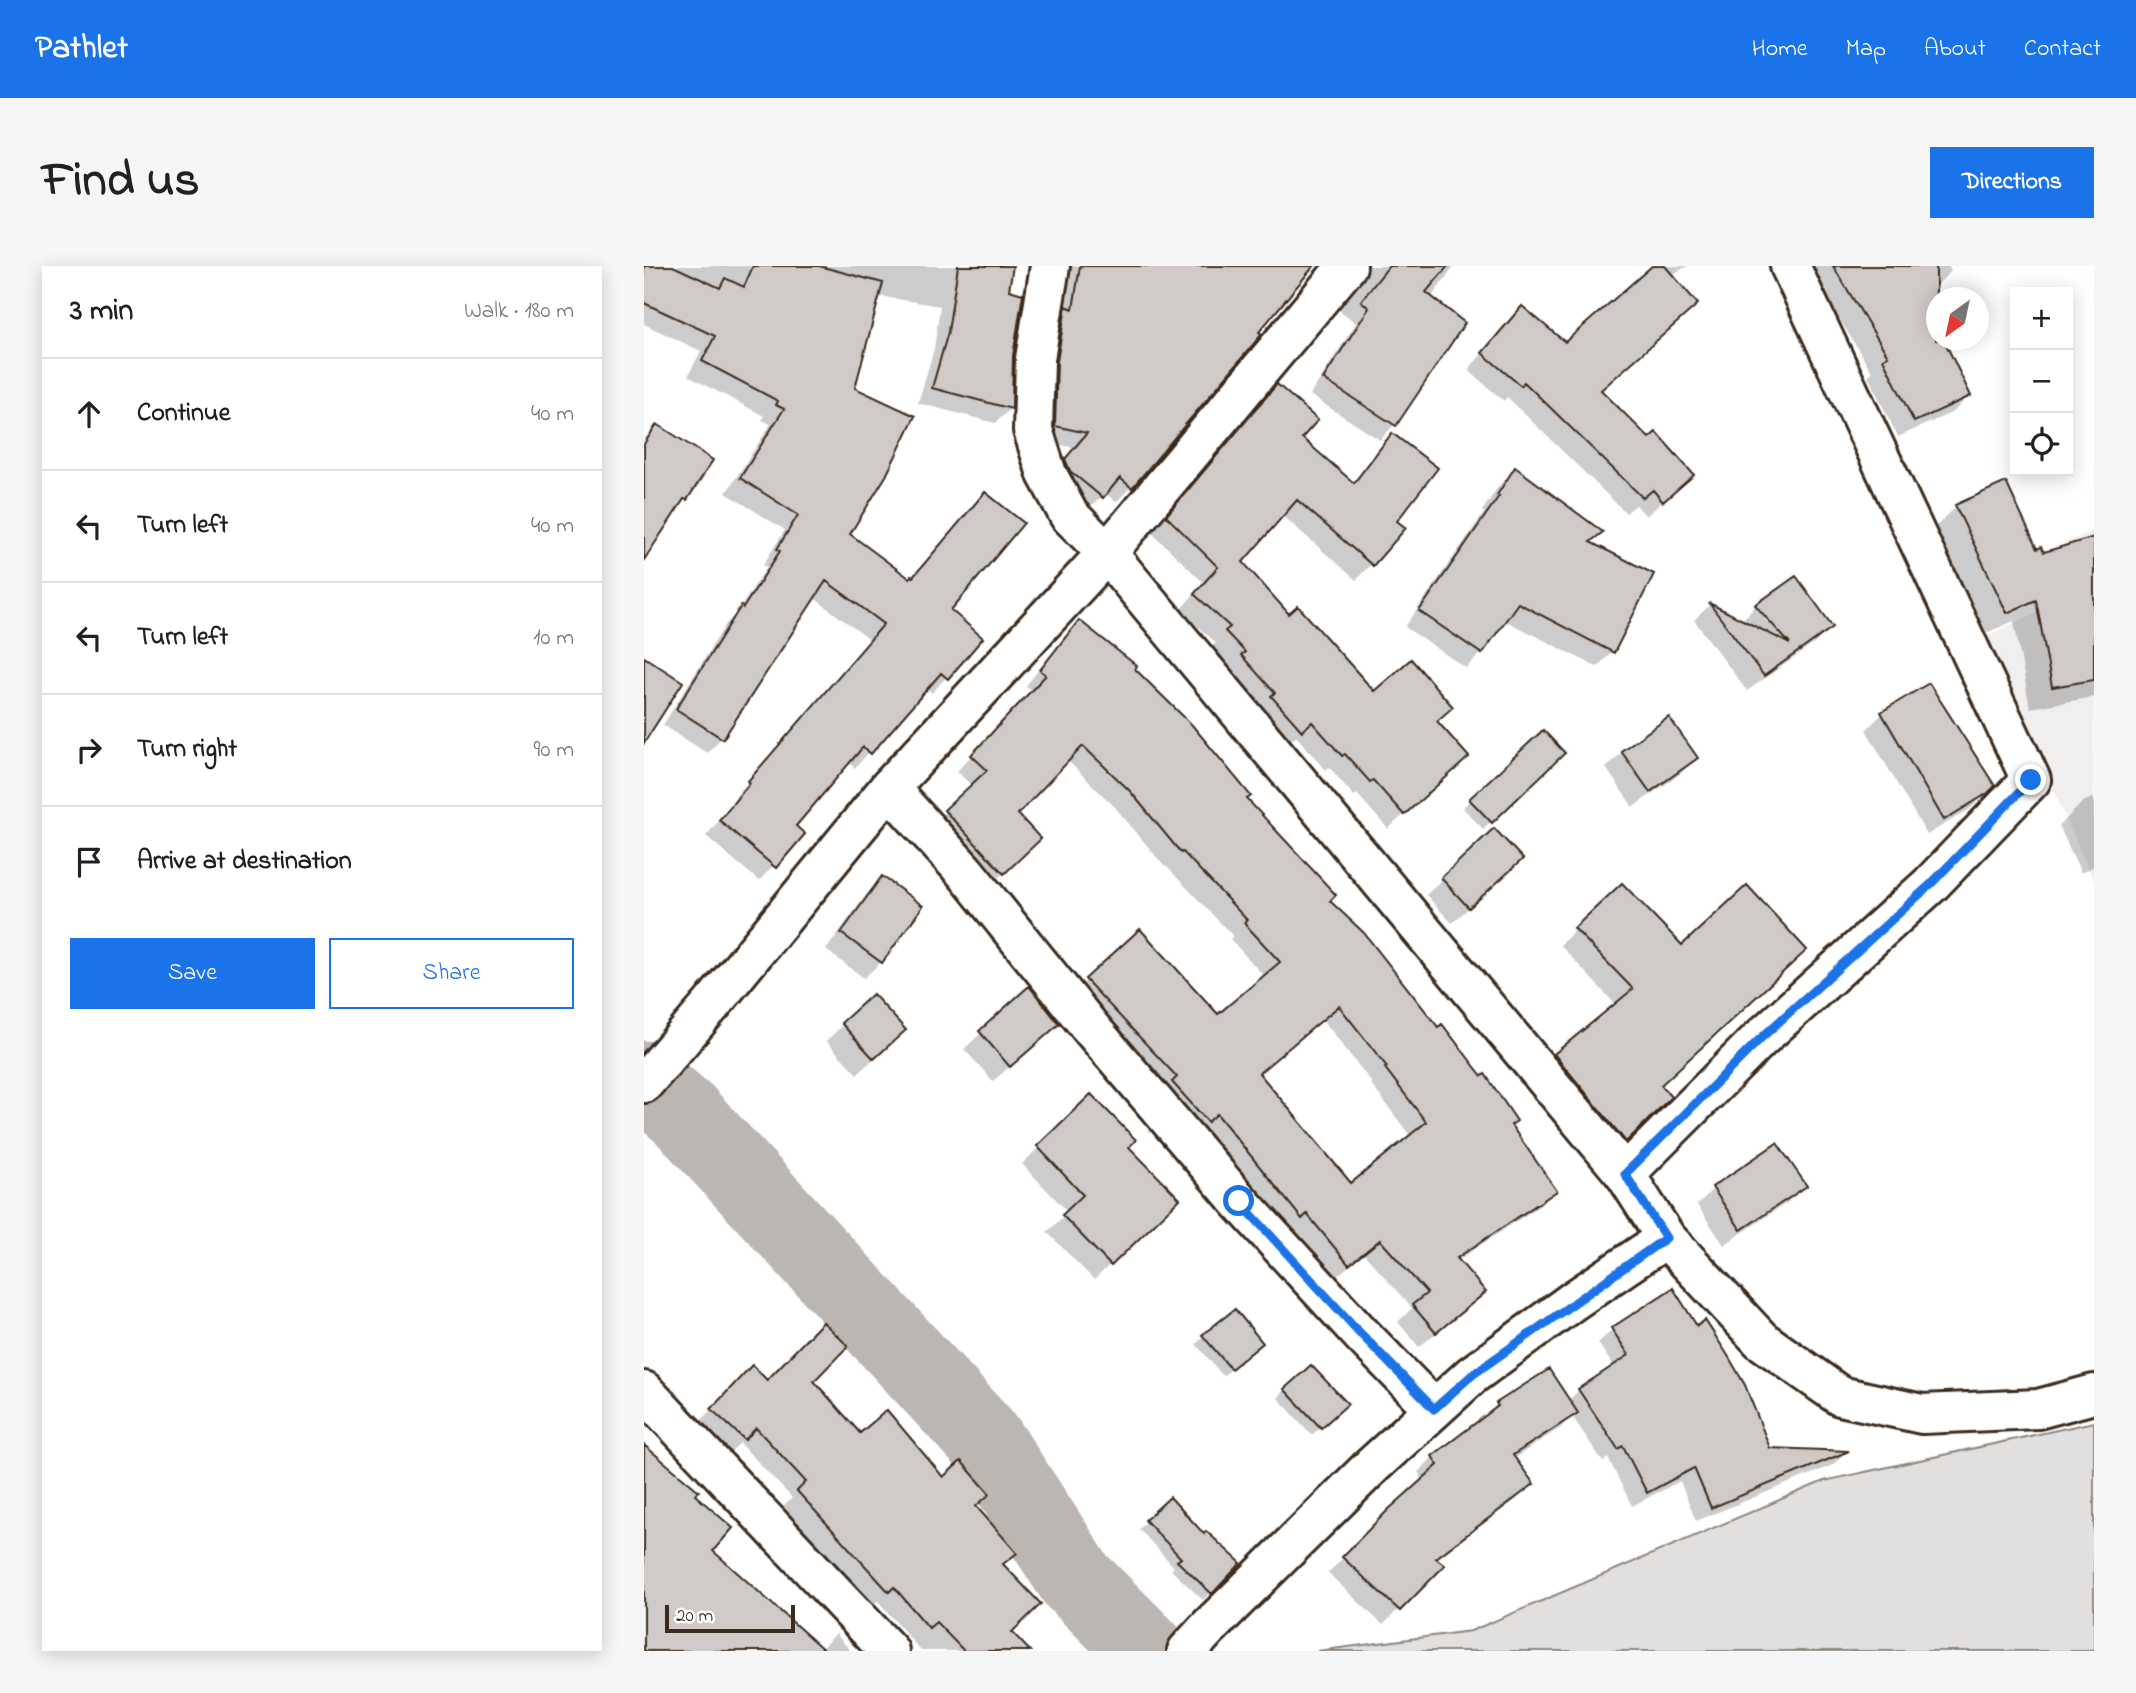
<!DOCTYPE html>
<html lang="en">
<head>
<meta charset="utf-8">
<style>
	body { margin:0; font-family:"Indie Flower",sans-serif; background:#f6f6f6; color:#202124 }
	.controls { position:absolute; right:21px; top:21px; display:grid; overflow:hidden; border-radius:0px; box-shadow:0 4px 18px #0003 }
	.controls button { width:63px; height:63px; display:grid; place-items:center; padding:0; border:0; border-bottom:2px solid #e0e0e0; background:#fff; color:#202124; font:35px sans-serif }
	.compass { position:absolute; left:1282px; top:21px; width:63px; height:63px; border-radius:50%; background:#fff; box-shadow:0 4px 18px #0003; rotate:213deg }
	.scale { position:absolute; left:21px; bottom:18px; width:130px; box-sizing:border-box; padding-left:7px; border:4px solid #3b2a1e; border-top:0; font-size:19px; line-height:24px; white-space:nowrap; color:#3b2a1e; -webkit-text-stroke:5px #fff; paint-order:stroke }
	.stop { position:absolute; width:21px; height:21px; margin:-16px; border:5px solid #1a73e8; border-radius:50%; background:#fff }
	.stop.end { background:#1a73e8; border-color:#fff; box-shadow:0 2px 7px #0008 }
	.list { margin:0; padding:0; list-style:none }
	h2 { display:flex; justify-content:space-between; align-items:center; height:91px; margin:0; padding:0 28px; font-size:30px }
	h2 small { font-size:23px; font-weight:400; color:#757577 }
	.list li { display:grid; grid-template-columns:46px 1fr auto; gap:21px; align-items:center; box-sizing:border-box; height:112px; padding:0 28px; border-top:2px solid #e0e0e0 }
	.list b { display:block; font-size:26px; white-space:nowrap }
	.list em { font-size:23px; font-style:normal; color:#757577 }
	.actions { display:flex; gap:14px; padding:21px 28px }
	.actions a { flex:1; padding:16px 0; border:2px solid #1a73e8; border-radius:0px; text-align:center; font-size:24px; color:#1a73e8 }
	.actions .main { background:#1a73e8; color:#fff }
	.icon { flex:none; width:38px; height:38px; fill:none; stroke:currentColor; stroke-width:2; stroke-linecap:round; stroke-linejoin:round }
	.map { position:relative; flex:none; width:1450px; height:1385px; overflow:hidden; border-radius:0px }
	header { display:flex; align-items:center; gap:42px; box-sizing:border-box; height:98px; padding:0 35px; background:#1a73e8; color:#fff }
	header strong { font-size:33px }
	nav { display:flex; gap:38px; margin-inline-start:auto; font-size:24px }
	.intro { display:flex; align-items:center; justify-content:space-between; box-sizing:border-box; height:168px; padding:0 42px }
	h1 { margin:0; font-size:49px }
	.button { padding:18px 32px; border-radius:0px; background:#1a73e8; color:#fff; font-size:24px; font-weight:700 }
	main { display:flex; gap:42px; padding:0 42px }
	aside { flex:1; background:#fff; border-radius:0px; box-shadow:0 4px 18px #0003 }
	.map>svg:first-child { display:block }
	.built { fill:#f1efee }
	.green { fill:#e2e0de; stroke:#8e857e; stroke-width:2 }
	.shadow { fill:#0003; fill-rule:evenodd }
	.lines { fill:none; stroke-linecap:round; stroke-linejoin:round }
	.river { stroke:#bcb6b3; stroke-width:79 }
	.building { fill:#cfcac7; stroke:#3b2a1e; stroke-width:2; fill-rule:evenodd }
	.street-casing { stroke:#3b2a1e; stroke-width:44 }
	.secondary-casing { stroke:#3b2a1e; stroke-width:44 }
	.street { stroke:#fff; stroke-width:38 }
	.secondary { stroke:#fff; stroke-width:38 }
	.route { stroke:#1a73e8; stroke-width:9 }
</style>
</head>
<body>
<header>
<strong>Pathlet</strong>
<nav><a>Home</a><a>Map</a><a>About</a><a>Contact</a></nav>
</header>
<div class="intro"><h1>Find us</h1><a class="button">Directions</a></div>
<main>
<aside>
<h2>3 min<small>Walk · 180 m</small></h2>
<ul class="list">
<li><svg class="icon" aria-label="ahead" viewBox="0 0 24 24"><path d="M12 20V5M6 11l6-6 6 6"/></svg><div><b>Continue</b></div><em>40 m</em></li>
<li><svg class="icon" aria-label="left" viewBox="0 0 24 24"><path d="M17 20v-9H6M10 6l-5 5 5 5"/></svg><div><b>Turn left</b></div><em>40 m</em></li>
<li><svg class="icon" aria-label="left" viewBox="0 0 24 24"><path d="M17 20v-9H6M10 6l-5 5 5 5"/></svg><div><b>Turn left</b></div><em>10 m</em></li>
<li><svg class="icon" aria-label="right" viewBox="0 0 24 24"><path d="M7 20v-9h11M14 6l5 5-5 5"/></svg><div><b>Turn right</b></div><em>90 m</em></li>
<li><svg class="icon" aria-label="arrive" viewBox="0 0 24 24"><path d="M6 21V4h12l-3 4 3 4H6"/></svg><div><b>Arrive at destination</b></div></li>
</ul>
<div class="actions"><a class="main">Save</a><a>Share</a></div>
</aside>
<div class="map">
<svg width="1450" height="1385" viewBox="0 0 1450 1385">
	<rect width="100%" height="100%" fill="#fff"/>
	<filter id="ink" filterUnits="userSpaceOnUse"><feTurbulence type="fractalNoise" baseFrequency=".0143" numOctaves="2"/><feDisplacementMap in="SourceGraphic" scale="14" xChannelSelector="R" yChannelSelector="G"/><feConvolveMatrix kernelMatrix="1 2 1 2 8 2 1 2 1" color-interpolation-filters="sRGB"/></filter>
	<g filter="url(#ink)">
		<path class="built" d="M1450,264V616L1343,370L1433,327L1420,277Z"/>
		<path class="green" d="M1450,1156V1385H673L827,1365L1180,1215Z"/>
		<path class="shadow" d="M0,0H367L363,26L368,89L366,143L351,157L274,137L290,83L296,40L234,30L209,123L204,268L265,315L341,228L305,344L337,372L288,427L282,422L211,502L204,496L149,560L159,568L115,615L62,570L93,533L91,531L226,374L169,331L77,472L63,487L19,459L82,358L92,348L123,301L119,299L141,264L82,227L127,158L118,154L120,150L44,110L57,85L0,58Z
			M424,0H672L613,66L615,68L487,221L472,236L461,227L443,245L407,209L430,182L397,174Z
			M704,0H810L787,32L800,86L750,159L736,174L666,129L712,57L695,44L705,31L710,21Z
			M1008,0H1044L1027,9L955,125L1031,225L1002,250L992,239L982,247L863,131L860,135L824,104L878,42L921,78L1009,2Z
			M1163,0H1304L1307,5L1291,21L1277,30L1293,62V74H1298L1325,130L1309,146L1254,171L1224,110L1228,106Z
			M633,120L656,172L708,217L733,185L748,170L751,255L727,298L712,314L638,249L597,296L645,350L730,428L792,456L823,491L744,563L713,528L710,530L685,501L682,504L652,470L642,479L583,405L586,403L567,381L572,377L536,344L560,317L508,267L618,136Z
			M13,160L42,233L30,245L0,292V173Z
			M872,203L945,277L968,386L953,401L860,354L837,387L822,402L761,361L840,247L838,245L856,218Z
			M1361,218L1392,285L1399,288L1450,273V431L1386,442L1370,355L1340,368L1289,263L1312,241Z
			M1066,339L1097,355L1112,340L1187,360L1171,377L1103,425L1050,354Z
			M435,356L488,403L601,533L866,860L910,925L895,940L813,995L839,1026L824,1041L775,1081L754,1056L768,1042L720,988L689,1013L647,962L642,967L428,729L443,714L574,751L621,711L586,673L589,670L522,600L521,601L471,541L423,494L372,548L380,588L343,622L286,560L328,520L313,505L389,425L382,420L420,371ZM679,754L728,817L727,818L767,871L707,919L614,808Z
			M1285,419L1349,520L1326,543L1283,569L1222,464L1238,448Z
			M978,486L1052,492L1036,508L989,541L962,502Z
			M918,487L839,563L819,542L826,534Z
			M1450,531V600L1437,607L1415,560L1439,536Z
			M850,564L861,609L808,657L782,629Z
			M238,612L237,696L220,712L182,684L222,629Z
			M932,663L1089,752L1015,820L1025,831L965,890L895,806L911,790L972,739L916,679Z
			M385,723L397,774L349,815L320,783Z
			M229,730L244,780L213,808L182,775Z
			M447,830L482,881L533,933L450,1014L403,966L424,946L378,898Z
			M1133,880L1160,920L1144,936L1080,979L1053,939L1069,923Z
			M969,1063L1125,1184L1201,1186L1189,1199L1052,1255L1036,1215L988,1240L964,1192L959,1196L928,1150L916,1162L869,1193L888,1218L873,1233L792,1294L798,1299L739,1359L684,1307L745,1246L779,1214L774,1206L789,1191L838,1153L853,1138L924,1135L935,1124L970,1101L954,1077Z
			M560,1070L609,1084L579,1110L552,1078Z
			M167,1115L216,1169L299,1213L331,1241L357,1299L367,1385H277L234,1335L228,1340L139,1241L148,1232L96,1177L84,1188L53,1159L93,1117Z
			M641,1124L694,1145L668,1169L634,1132Z
			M0,1181L49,1229L66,1285L176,1383L192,1368L207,1385H0Z
			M503,1255L560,1270L594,1297L559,1334L527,1304L530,1301L495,1263Z"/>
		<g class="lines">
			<path class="river" d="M0,814L40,848L341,1174L432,1314L503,1385"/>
		</g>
		<path class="building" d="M0,0H29L76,22L81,12L100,21L109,0H175L239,17L211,122L271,150L242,210L206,268L265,312L267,310L269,311L341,226L380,257L307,344L339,372L304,413L297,407L227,488L219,481L152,560L161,568L132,602L75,554L106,517L104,515L240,358L182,315L79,473L32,443L97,340L99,342L136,285L133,283L154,249L96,212L140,143L132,139L134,135L58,95L71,70L0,37Z
			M314,0H369L365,24L379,28L369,90L368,143L288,122L304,66Z
			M436,0H670L615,66L618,68L488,222L476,212L459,232L426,205L421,193L443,167L411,160L413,95L422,40L429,43Z
			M745,0H804L782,26L821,57L752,160L679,113L725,42L717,35Z
			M1008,0H1021L1054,38L957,124L1005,172L1012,166L1050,209L1019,236L1009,224L999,232L880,116L877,120L838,87L878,40L921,76Z
			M1189,0H1292V74H1300L1327,130L1270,156L1239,93L1244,90Z
			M633,118L674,154L658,172L710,217L748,167L794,202L753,255L762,262L729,300L653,234L599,296L645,348L654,340L730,425L767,393L809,441L793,455L825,491L760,549L729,514L726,516L701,488L698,490L668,456L658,465L627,430L631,427L597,389L601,386L581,365L586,361L550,328L574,301L522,250Z
			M13,158L69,194L43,234L40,233L0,294V178Z
			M871,201L959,266L946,276L1010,308L970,387L874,337L838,388L775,345L855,230L853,229Z
			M1362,216L1393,283L1397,281L1400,286L1450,271V414L1408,421L1392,334L1363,347L1311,239Z
			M1152,310L1189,361L1120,410L1065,337L1146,378L1111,339Z
			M435,354L493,400L491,403L548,459L607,530L603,533L692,629L686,635L720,667L794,761L798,758L838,810L841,808L873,855L867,859L913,925L813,992L842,1026L792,1067L768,1039L783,1027L736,974L705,999L663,948L658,953L573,848L564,856L528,816L533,811L441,713L496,663L574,748L636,696L600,657L603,654L539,586L537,587L486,525L439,480L374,548L397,573L360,608L300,544L343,504L327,489L402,409L396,404ZM695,740L743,801L741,802L782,856L707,917L615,807Z
			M0,391L39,416L0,477Z
			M1285,417L1351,520L1344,527L1300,554L1237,446Z
			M1025,451L1054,492L1006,526L977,485Z
			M899,464L921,487L848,557L825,533Z
			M850,562L879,593L825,642L797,612Z
			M238,610L279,640L238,697L197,667Z
			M978,617L1038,679L1103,619L1163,684L1017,819L1027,831L982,876L910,788L989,723L930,662Z
			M385,720L415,758L366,801L335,765Z
			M229,728L262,764L230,793L197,757Z
			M447,828L492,874L485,881L536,933L467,1000L418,949L439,929L393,880Z
			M1133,877L1163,920L1097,964L1068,921Z
			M1029,1022L1053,1060L1061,1054L1083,1088L1101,1119L1126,1182L1205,1185L1067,1242L1050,1202L1003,1227L979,1180L974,1183L934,1123L985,1089L967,1062Z
			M591,1043L619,1077L587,1103L558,1069Z
			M179,1056L204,1080L170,1115L216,1167L243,1144L299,1211L317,1195L346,1228L332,1240L373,1287L359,1298L397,1338L368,1366L386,1385H320L292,1356L285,1362L250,1321L245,1326L153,1225L162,1216L112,1162L101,1174L67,1143L108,1099L123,1114Z
			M667,1099L704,1138L677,1162L640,1123Z
			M905,1103L934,1147L869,1189L890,1218L792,1292L801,1299L756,1345L698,1291L744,1244L794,1199L788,1190L854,1140L852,1137Z
			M0,1179L55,1225L51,1229L89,1262L69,1285L181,1385H0Z
			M526,1231L560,1268L562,1265L597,1297L568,1328L533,1295L537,1292L501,1254Z"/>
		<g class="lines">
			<defs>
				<path id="street" d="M406,0L391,93L389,164L403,208L425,249L463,287L703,0
					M245,522L321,606L446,761L595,935L717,1068L790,1143
					M981,908L1116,773L1286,619L1387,514L1146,0
					M0,1125L245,1385"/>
				<path id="secondary" d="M0,817L69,737L245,522L463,287L981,908L1022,972L1117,1074L1196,1130L1278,1148L1394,1143L1450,1128
					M543,1385L565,1361L729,1199L828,1109L929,1035L1022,972"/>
			</defs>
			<use href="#street" class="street-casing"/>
			<use href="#secondary" class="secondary-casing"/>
			<use href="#street" class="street"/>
			<use href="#secondary" class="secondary"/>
		</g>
	</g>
	<g class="lines" filter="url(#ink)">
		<path class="route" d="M595,935L717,1068L790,1143L828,1109L1022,972L981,908L1116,773L1286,619L1387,514"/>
	</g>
</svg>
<div class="controls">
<button>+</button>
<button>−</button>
<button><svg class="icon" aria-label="locate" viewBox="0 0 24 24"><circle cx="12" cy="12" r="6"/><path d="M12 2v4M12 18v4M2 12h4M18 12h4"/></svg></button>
</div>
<svg class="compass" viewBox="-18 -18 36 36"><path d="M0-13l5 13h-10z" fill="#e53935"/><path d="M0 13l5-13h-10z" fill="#757577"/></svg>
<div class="scale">20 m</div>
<div class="stop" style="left:595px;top:935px"></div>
<div class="stop end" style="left:1387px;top:514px"></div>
</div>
</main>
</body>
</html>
